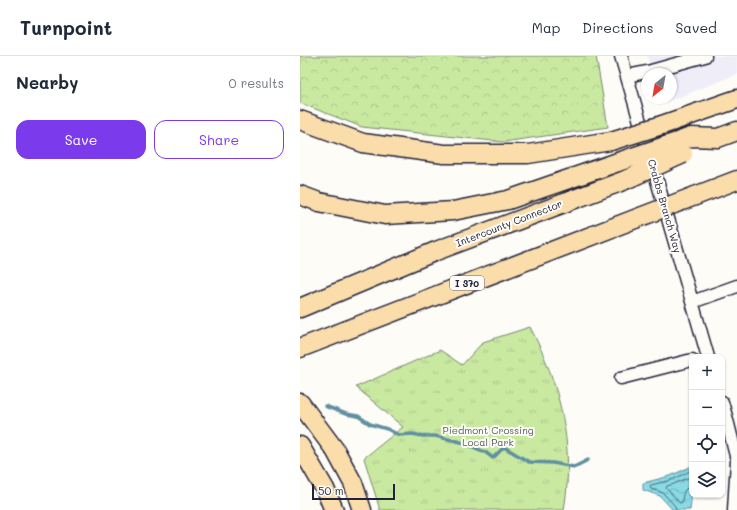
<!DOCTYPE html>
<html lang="en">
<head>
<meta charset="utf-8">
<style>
	body { margin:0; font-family:Mali,sans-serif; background:#f6f6f7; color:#1f2937 }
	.controls { position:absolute; right:12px; bottom:12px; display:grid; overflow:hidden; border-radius:8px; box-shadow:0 1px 3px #0004 }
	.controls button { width:36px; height:36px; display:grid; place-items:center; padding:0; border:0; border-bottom:1px solid #e0e1e3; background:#fff; color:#1f2937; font:20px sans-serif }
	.compass { position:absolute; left:341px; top:12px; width:36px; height:36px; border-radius:50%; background:#fff; box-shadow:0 1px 3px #0004; rotate:211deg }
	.scale { position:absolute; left:12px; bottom:10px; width:83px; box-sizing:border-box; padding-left:4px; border:2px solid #22223b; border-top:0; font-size:11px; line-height:14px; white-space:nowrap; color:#22223b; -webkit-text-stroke:3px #fdfcf7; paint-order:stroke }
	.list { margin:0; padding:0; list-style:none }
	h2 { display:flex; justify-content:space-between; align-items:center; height:52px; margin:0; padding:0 16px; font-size:17px }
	h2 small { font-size:13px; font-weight:400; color:#747a83 }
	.actions { display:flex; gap:8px; padding:12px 16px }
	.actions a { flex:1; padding:9px 0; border:1px solid #7c3aed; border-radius:12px; text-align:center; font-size:14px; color:#7c3aed }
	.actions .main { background:#7c3aed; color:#fff }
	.icon { flex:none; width:22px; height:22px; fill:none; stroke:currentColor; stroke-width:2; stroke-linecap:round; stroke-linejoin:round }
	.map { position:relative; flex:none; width:437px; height:454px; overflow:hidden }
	header { display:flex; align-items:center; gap:24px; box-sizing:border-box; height:56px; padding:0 20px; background:#fff; border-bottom:1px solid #e0e1e3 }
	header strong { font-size:19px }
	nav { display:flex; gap:22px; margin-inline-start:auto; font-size:14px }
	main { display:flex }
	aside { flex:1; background:#fff }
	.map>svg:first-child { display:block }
	.built { fill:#efedf8 }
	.forest { fill:url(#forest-crowns); stroke:#76866e }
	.park { fill:url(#park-tufts); stroke:#76866e }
	.water { fill:url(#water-waves); stroke:#6090a0 }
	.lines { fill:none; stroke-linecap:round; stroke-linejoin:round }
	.shore { stroke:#4b6c7e; stroke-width:1 }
	.stream { stroke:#6090a0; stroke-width:3.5 }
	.minor-casing { stroke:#22223b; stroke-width:15 }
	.highway-casing { stroke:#22223b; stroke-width:21 }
	.minor { stroke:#fdfcf7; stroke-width:12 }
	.highway { stroke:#faddab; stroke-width:18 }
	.highway-bridge-casing { stroke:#22223b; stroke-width:21; stroke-linecap:butt }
	.highway-bridge { stroke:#faddab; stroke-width:18 }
	.labels { text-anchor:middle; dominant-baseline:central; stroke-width:4; stroke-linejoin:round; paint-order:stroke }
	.shield { fill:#fdfcf7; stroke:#646373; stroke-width:1 }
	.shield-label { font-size:9px; font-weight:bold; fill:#22223b }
	.street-label { font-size:10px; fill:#22223b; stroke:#fdfcf7 }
	.park-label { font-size:10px; fill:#545e5a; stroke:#fdfcf7 }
</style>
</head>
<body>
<header>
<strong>Turnpoint</strong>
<nav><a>Map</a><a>Directions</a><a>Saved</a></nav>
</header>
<main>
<aside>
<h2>Nearby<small>0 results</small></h2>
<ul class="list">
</ul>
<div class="actions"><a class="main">Save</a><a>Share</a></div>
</aside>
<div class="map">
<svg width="437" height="454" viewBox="0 0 437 454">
	<defs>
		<pattern id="forest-crowns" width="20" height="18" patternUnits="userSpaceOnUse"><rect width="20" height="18" fill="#c9e9a1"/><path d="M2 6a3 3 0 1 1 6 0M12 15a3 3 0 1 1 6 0" fill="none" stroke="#acc88c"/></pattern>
		<pattern id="park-tufts" width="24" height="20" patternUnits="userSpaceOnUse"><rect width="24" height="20" fill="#c9e9a1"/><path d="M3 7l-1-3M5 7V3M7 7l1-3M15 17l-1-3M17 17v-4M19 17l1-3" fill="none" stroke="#acc88c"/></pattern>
		<pattern id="water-waves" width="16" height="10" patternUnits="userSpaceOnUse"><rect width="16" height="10" fill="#89dae3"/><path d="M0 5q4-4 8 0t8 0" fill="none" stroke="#76bbc4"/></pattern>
	</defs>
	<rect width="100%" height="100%" fill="#fdfcf7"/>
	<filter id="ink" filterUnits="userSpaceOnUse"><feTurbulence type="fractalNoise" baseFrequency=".025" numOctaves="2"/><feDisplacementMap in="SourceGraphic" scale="8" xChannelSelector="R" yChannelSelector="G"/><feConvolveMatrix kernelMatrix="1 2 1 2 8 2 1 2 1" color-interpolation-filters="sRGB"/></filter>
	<g filter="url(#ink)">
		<path class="built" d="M347,0H437V18L360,49L358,42H371V18H352Z"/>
		<path class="forest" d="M0,0H296L308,71L203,86L62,71L0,47Z"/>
		<path class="park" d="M230,271C260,328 275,389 264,454H80L64,402L103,371L56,331L140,294L162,309L183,286Z"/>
		<path class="water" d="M392,410V437L390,454H373L360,440L343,434V427L370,420Z"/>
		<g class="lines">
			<path class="shore" d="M392,420L374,428L367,430L366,432L379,446L380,447L382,446C383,438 383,432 392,430
				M376,454L375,450L363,437L351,433L350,430L351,429L372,424L392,414"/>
			<path class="stream" d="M25,350L46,358L58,360L70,368L87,373L99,379L112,378L123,380H135L161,386L185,396L193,402L204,391L229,406L253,407L274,411L288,404"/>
			<defs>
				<path id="minor" d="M321,0L408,301
					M327,20L351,15L405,0
					M392,246L437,230
					M321,322L392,304
					M422,346L427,364L437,404L434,454"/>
				<path id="highway" d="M0,64L63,87L144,98H228L311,85
					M362,69L437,43
					M380,85L391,81L418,82L437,75
					M0,139L19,146L85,159L153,155L208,144L318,106
					M395,140L437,124
					M0,252L136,195L323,125
					M0,292L335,163
					M0,347L35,394L53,427L62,454
					M0,390L25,433L34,454"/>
			</defs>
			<use href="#minor" class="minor-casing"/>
			<use href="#highway" class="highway-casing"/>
			<use href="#minor" class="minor"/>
			<use href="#highway" class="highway"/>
			<defs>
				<path id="highway-bridge" d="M311,85L362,69
					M318,106L380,85
					M323,125L383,98
					M335,163L395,140"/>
			</defs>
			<use href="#highway-bridge" class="highway-bridge-casing"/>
			<use href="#highway-bridge" class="highway-bridge"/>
		</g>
	</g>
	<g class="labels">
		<rect class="shield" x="150" y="220" width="34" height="14" rx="3"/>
		<g class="shield-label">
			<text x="167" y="227">I 370</text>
		</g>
		<g class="street-label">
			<text transform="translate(365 150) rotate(74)">Crabbs Branch Way</text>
			<text transform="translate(209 167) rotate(-21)">Intercounty Connector</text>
		</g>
		<g class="park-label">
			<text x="188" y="374">Piedmont Crossing<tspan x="188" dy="12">Local Park</tspan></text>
		</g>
	</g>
</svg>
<div class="controls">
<button>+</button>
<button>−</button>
<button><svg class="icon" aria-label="locate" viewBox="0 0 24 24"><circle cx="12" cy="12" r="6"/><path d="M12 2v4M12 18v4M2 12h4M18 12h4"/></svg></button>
<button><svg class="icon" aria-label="layers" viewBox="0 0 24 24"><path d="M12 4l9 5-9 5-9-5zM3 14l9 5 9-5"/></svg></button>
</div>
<svg class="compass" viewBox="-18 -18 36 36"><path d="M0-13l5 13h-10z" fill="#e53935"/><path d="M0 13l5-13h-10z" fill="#747a83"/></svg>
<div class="scale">50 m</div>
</div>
</main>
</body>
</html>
